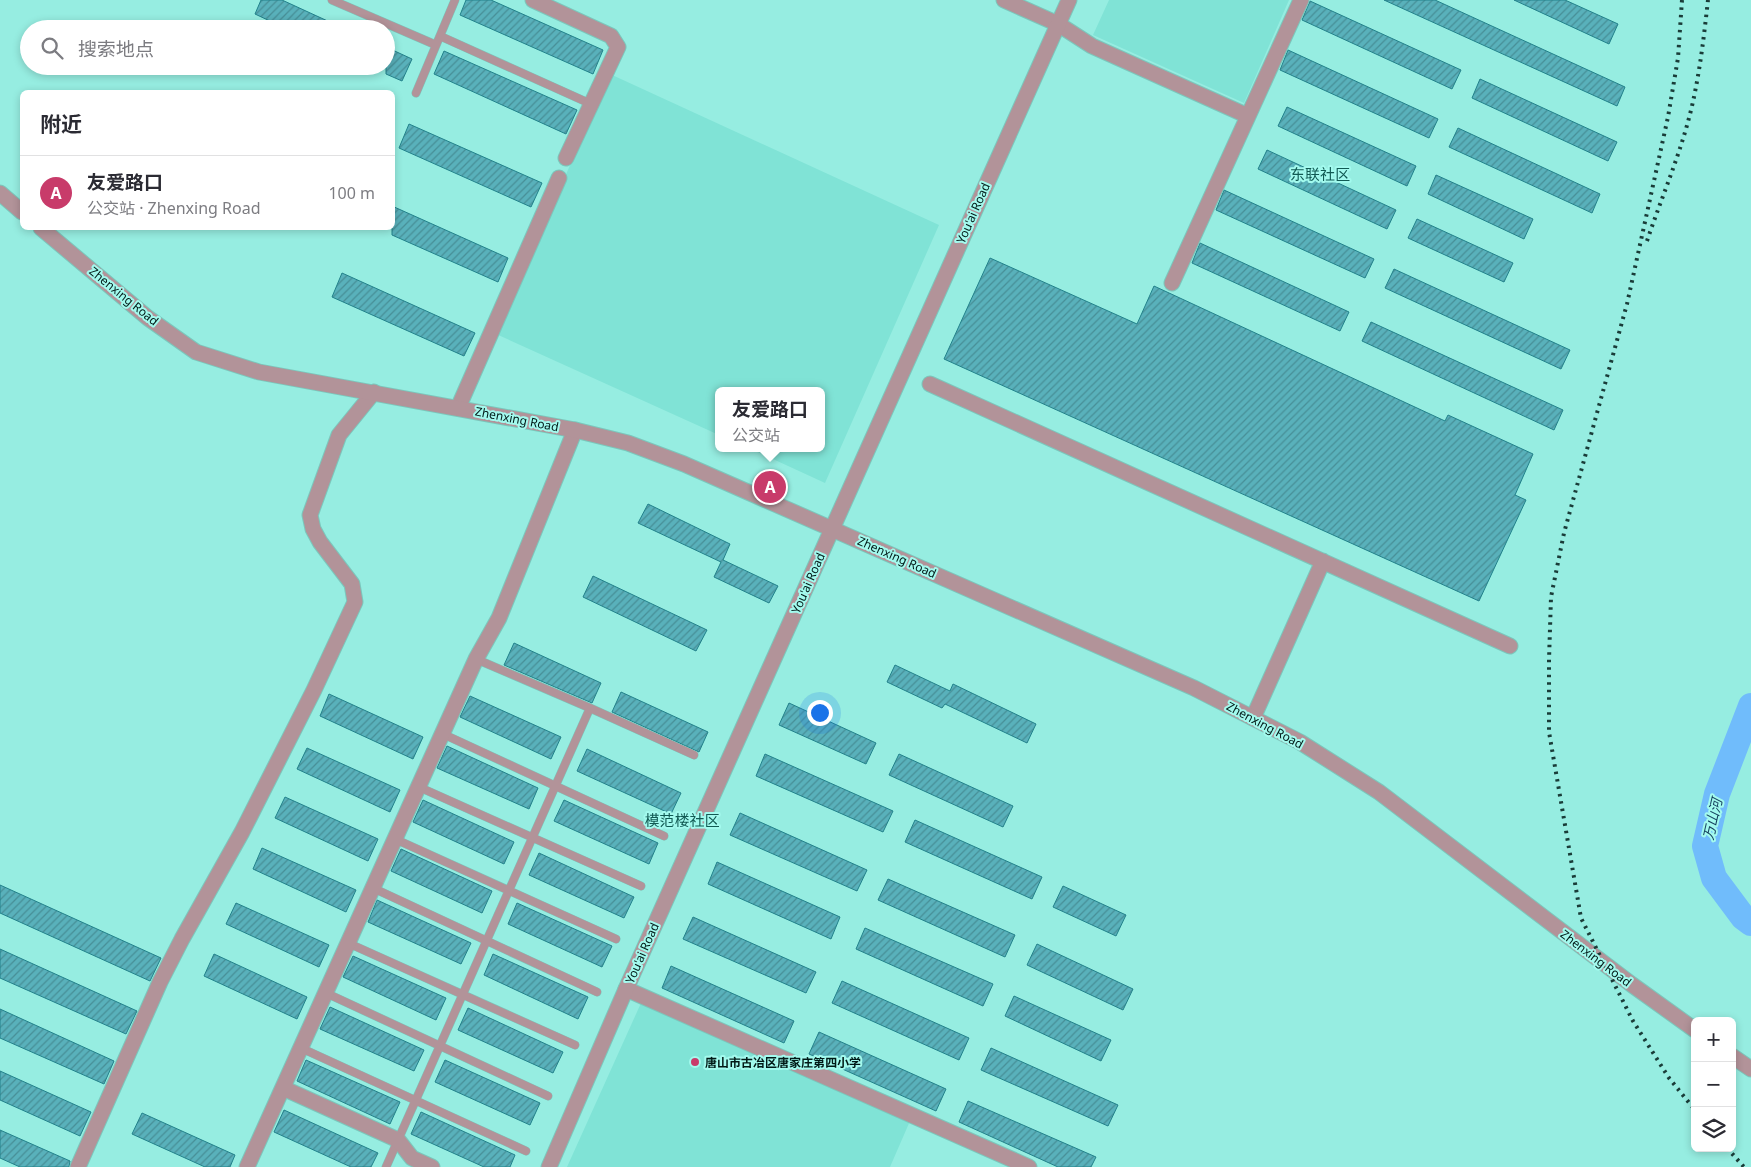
<!DOCTYPE html>
<html lang="zh">
<head>
<meta charset="utf-8">
<style>
	body { margin:0; font-family:"Noto Sans","Noto Sans SC",sans-serif; background:#f2f2f3; color:#2b2b33 }
	.controls { position:absolute; right:15px; bottom:15px; display:grid; overflow:hidden; border-radius:8px; box-shadow:0 2px 8px #0003 }
	.controls button { width:45px; height:45px; display:grid; place-items:center; padding:0; border:0; border-bottom:1px solid #e1e1e2; background:#fff; color:#2b2b33; font:25px sans-serif }
	.you { position:absolute; left:819px; top:712px; width:18px; height:18px; margin:-12px; border:4px solid #fff; border-radius:50%; background:#1a73e8; box-shadow:0 0 0 8px #1a73e833 }
	.badge { display:grid; place-items:center; width:32px; height:32px; border-radius:50%; background:#c83b6a; color:#fff; font-size:16px; font-weight:700 }
	.pin { position:absolute; translate:-50% -50%; border:2px solid #fff; box-shadow:0 1px 5px #0006 }
	.popup { position:absolute; left:715px; top:387px; width:110px; height:65px; box-sizing:border-box; display:grid; place-content:center; border-radius:8px; background:#fff; filter:drop-shadow(0 1px 4px #0005); font-size:16px; white-space:nowrap; color:#7c7c81 }
	.popup b { font-size:19px; color:#2b2b33 }
	.popup::after { content:''; position:absolute; left:50%; top:100%; margin-left:-10px; border:10px solid transparent; border-top-color:#fff }
	.list { margin:0; padding:0; list-style:none }
	h2 { display:flex; justify-content:space-between; align-items:center; height:65px; margin:0; padding:0 20px; font-size:21px }
	h2 small { font-size:16px; font-weight:400; color:#7c7c81 }
	.list li { display:grid; grid-template-columns:32px 1fr auto; gap:15px; align-items:center; box-sizing:border-box; height:75px; padding:0 20px; border-top:1px solid #e1e1e2 }
	.list b { display:block; font-size:19px; white-space:nowrap }
	.list p { margin:0; font-size:16px; white-space:nowrap; color:#7c7c81 }
	.list em { font-size:16px; font-style:normal; color:#7c7c81 }
	.icon { flex:none; width:28px; height:28px; fill:none; stroke:currentColor; stroke-width:2; stroke-linecap:round; stroke-linejoin:round }
	.map { position:relative; flex:none; width:1751px; height:1167px; overflow:hidden }
	.search { position:absolute; background:#fff; box-shadow:0 2px 8px #0003; left:20px; top:20px; width:375px; height:55px; display:flex; align-items:center; gap:12px; box-sizing:border-box; padding:0 18px; border-radius:28px; color:#7c7c81; font-size:19px }
	.panel { position:absolute; background:#fff; box-shadow:0 2px 8px #0003; left:20px; top:90px; width:375px; height:140px; border-radius:8px }
	.map>svg:first-child { display:block }
	.built { fill:#80e3d6 }
	.lines { fill:none; stroke-linecap:round; stroke-linejoin:round }
	.river { stroke:#70bcfb; stroke-width:26 }
	.building { fill:url(#building-hatch); stroke:#22828b }
	.service-casing { stroke:#7bc7bc; stroke-width:9 }
	.minor-casing { stroke:#7bc7bc; stroke-width:17 }
	.tertiary-casing { stroke:#7bc7bc; stroke-width:17 }
	.service { stroke:#b29399; stroke-width:8 }
	.minor { stroke:#b29399; stroke-width:15 }
	.tertiary { stroke:#b29399; stroke-width:15 }
	.rail { stroke:#193c38; stroke-width:4; stroke-dasharray:2.5 5; stroke-linecap:butt }
	.poi-dot { fill:#c83b6a; stroke:#a3faee; stroke-width:2 }
	.labels { text-anchor:middle; dominant-baseline:central; stroke-width:4; stroke-linejoin:round; paint-order:stroke }
	.street-label { font-size:12px; fill:#001916; stroke:#a3faee }
	.poi-label { font-size:12px; font-weight:bold; fill:#001916; stroke:#a3faee; text-anchor:start }
	.water-label { font-size:14px; font-style:italic; fill:#133d5c; stroke:#a3faee }
	.quarter-label { font-size:15px; fill:#115a53; stroke:#a3faee }
</style>
</head>
<body>
<div class="map">
<svg width="1751" height="1167" viewBox="0 0 1751 1167">
	<defs>
		<pattern id="building-hatch" width="6" height="6" patternUnits="userSpaceOnUse" patternTransform="scale(1.25)"><rect width="6" height="6" fill="#59b1bb"/><path d="M-1 1l2-2M0 6l6-6M5 7l2-2" fill="none" stroke="#478f97"/></pattern>
	</defs>
	<rect width="100%" height="100%" fill="#96ede1"/>
	<path class="built" d="M1109,0H1289L1244,103L1093,35Z
		M610,74L939,225L825,483L749,448H821V391H719V435L496,334Z
		M641,1003L910,1121L890,1167H567Z"/>
	<g class="lines">
		<path class="river" d="M1751,706L1717,794L1705,846L1714,878L1743,917L1751,923"/>
	</g>
	<path class="building" d="M261,0H282L345,29H287L255,14Z
		M466,0H491L603,50L593,74L460,15Z
		M1384,0H1435L1625,87L1617,106Z
		M1514,0H1565L1618,24L1609,44Z
		M1310,1L1461,70L1452,89L1302,20Z
		M386,47L412,59L402,81L386,74Z
		M1288,50L1438,119L1429,138L1280,70Z
		M444,51L577,110L566,134L434,74Z
		M1480,79L1617,142L1608,161L1472,98Z
		M1287,107L1416,166L1407,186L1278,126Z
		M409,124L542,183L531,207L399,148Z
		M1458,128L1600,194L1592,213L1449,147Z
		M1267,150L1396,210L1387,229L1258,169Z
		M1436,175L1533,219L1524,239L1428,194Z
		M1224,190L1374,259L1365,278L1216,210Z
		M392,206L508,258L498,282L392,235Z
		M1417,219L1513,263L1504,282L1408,238Z
		M1200,243L1349,312L1340,331L1192,263Z
		M990,258L1137,324L1154,286L1445,421L1448,415L1533,454L1515,495L1526,500L1479,601L944,359Z
		M1394,269L1570,350L1561,369L1385,288Z
		M342,273L475,333L464,356L332,297Z
		M1371,322L1563,410L1554,430L1362,341Z
		M648,504L730,544L723,560L778,586L769,603L714,577L721,562L638,523Z
		M593,576L707,630L696,651L583,597Z
		M514,643L601,683L592,703L504,665Z
		M895,665L950,691L953,684L1036,724L1027,743L945,704L942,708L887,682Z
		M621,692L708,732L699,752L612,712Z
		M329,694L423,737L413,759L320,716Z
		M470,696L561,737L551,759L460,717Z
		M789,703L876,743L866,764L779,725Z
		M447,746L538,788L529,809L437,768Z
		M307,748L400,790L390,812L297,769Z
		M587,749L681,793L671,814L577,771Z
		M765,754L893,811L883,832L756,776Z
		M899,754L1013,806L1003,827L889,775Z
		M285,797L378,839L368,861L275,818Z
		M423,800L514,842L504,864L413,822Z
		M564,800L658,843L649,864L554,821Z
		M740,813L867,870L857,891L730,835Z
		M915,820L1042,877L1032,899L905,842Z
		M262,848L356,890L346,912L253,869Z
		M401,849L492,891L482,913L391,871Z
		M539,853L634,897L624,918L529,875Z
		M717,862L840,917L831,939L708,884Z
		M888,879L1015,935L1005,957L878,900Z
		M0,885L161,958L150,981L0,913Z
		M1063,886L1126,915L1116,936L1053,907Z
		M377,900L471,943L461,964L368,922Z
		M236,903L329,945L319,967L226,924Z
		M517,903L612,946L602,967L508,924Z
		M693,917L816,972L806,993L683,939Z
		M865,928L993,984L983,1006L856,949Z
		M1037,944L1133,989L1123,1010L1027,965Z
		M0,949L137,1011L126,1034L0,978Z
		M214,954L307,997L297,1019L204,976Z
		M493,954L588,997L578,1019L484,975Z
		M353,956L446,998L436,1020L343,977Z
		M671,966L794,1021L784,1043L662,988Z
		M842,981L969,1038L959,1060L832,1003Z
		M1014,996L1111,1040L1101,1061L1005,1016Z
		M330,1007L424,1050L414,1071L320,1029Z
		M468,1008L563,1052L553,1073L458,1030Z
		M0,1009L114,1061L104,1084L0,1038Z
		M819,1032L946,1089L936,1111L809,1054Z
		M991,1048L1118,1105L1108,1126L981,1070Z
		M306,1060L400,1102L390,1124L297,1081Z
		M445,1060L540,1103L530,1125L435,1082Z
		M0,1071L91,1112L80,1136L0,1100Z
		M968,1101L1096,1157L1091,1167H1058L959,1122Z
		M284,1110L378,1153L371,1167H351L274,1132Z
		M421,1112L515,1155L510,1167H484L411,1134Z
		M142,1113L235,1155L230,1167H205L132,1134Z
		M0,1130L70,1161L69,1167H20L0,1158Z"/>
	<g class="lines">
		<defs>
			<path id="service" d="M332,0L436,45
				M440,36L591,104
				M416,93L455,0
				M476,659L590,708L694,755
				M443,734L664,836
				M419,787L641,886
				M395,839L616,939
				M373,888L597,992
				M348,943L575,1045
				M326,993L548,1096
				M301,1048L526,1151
				M386,1167L590,708"/>
			<path id="minor" d="M533,0L611,36L618,47L566,158
				M1004,0L1058,24L1092,46L1248,116
				M1172,283L1301,0
				M930,384L1510,646
				M458,408L559,178
				M1253,718L1323,561
				M626,989L1029,1167
				M283,1088L398,1140L412,1158L432,1167
				M78,1167L160,982L182,939L242,832L314,690L355,602L352,584L320,542L313,529L310,515L339,435L374,392
				M247,1167L476,659L499,618L575,430"/>
			<path id="tertiary" d="M0,193L22,212
				M41,228L148,318L196,352L259,372L575,430L628,443L684,464L1194,688L1300,742L1379,792L1631,984L1695,1030
				M1732,1056L1751,1069
				M549,1167L626,989L1069,0"/>
		</defs>
		<use href="#service" class="service-casing"/>
		<use href="#minor" class="minor-casing"/>
		<use href="#tertiary" class="tertiary-casing"/>
		<use href="#service" class="service"/>
		<use href="#minor" class="minor"/>
		<use href="#tertiary" class="tertiary"/>
		<path class="rail" d="M1682,0L1678,58L1668,117L1627,304L1564,533L1551,597L1549,660V732L1581,918L1633,1021L1669,1078L1695,1110
			M1647,241C1662,196 1681,153 1692,106C1700,71 1704,36 1708,0
			M1727,1148L1744,1167"/>
	</g>
	<circle class="poi-dot" cx="695" cy="1062" r="5"/>
	<g class="labels">
		<g class="street-label">
			<text transform="translate(973 213) rotate(-66)">You'ai Road</text>
			<text transform="translate(124 296) rotate(39)">Zhenxing Road</text>
			<text transform="translate(517 419) rotate(11)">Zhenxing Road</text>
			<text transform="translate(897 557) rotate(24)">Zhenxing Road</text>
			<text transform="translate(808 583) rotate(-66)">You'ai Road</text>
			<text transform="translate(1265 725) rotate(28)">Zhenxing Road</text>
			<text transform="translate(642 953) rotate(-66)">You'ai Road</text>
			<text transform="translate(1596 958) rotate(37)">Zhenxing Road</text>
		</g>
		<g class="poi-label">
			<text x="705" y="1062">唐山市古冶区唐家庄第四小学</text>
		</g>
		<g class="water-label">
			<text transform="translate(1712 819) rotate(-77)">万山河</text>
		</g>
		<g class="quarter-label">
			<text x="1320" y="174">东联社区</text>
			<text x="682" y="820">模范楼社区</text>
		</g>
	</g>
</svg>
<div class="controls">
<button>+</button>
<button>−</button>
<button><svg class="icon" aria-label="layers" viewBox="0 0 24 24"><path d="M12 4l9 5-9 5-9-5zM3 14l9 5 9-5"/></svg></button>
</div>
<div class="you"></div>
<div class="pin badge" style="left:770px;top:487px">A</div>
<div class="popup"><b>友爱路口</b>公交站</div>
<div class="search"><svg class="icon" aria-label="search" viewBox="0 0 24 24"><circle cx="10" cy="10" r="6"/><path d="M15 15l6 6"/></svg>搜索地点</div>
<section class="panel">
<h2>附近<small></small></h2>
<ul class="list">
<li><span class="badge">A</span><div><b>友爱路口</b><p>公交站 · Zhenxing Road</p></div><em>100 m</em></li>
</ul>
</section>
</div>
</body>
</html>
